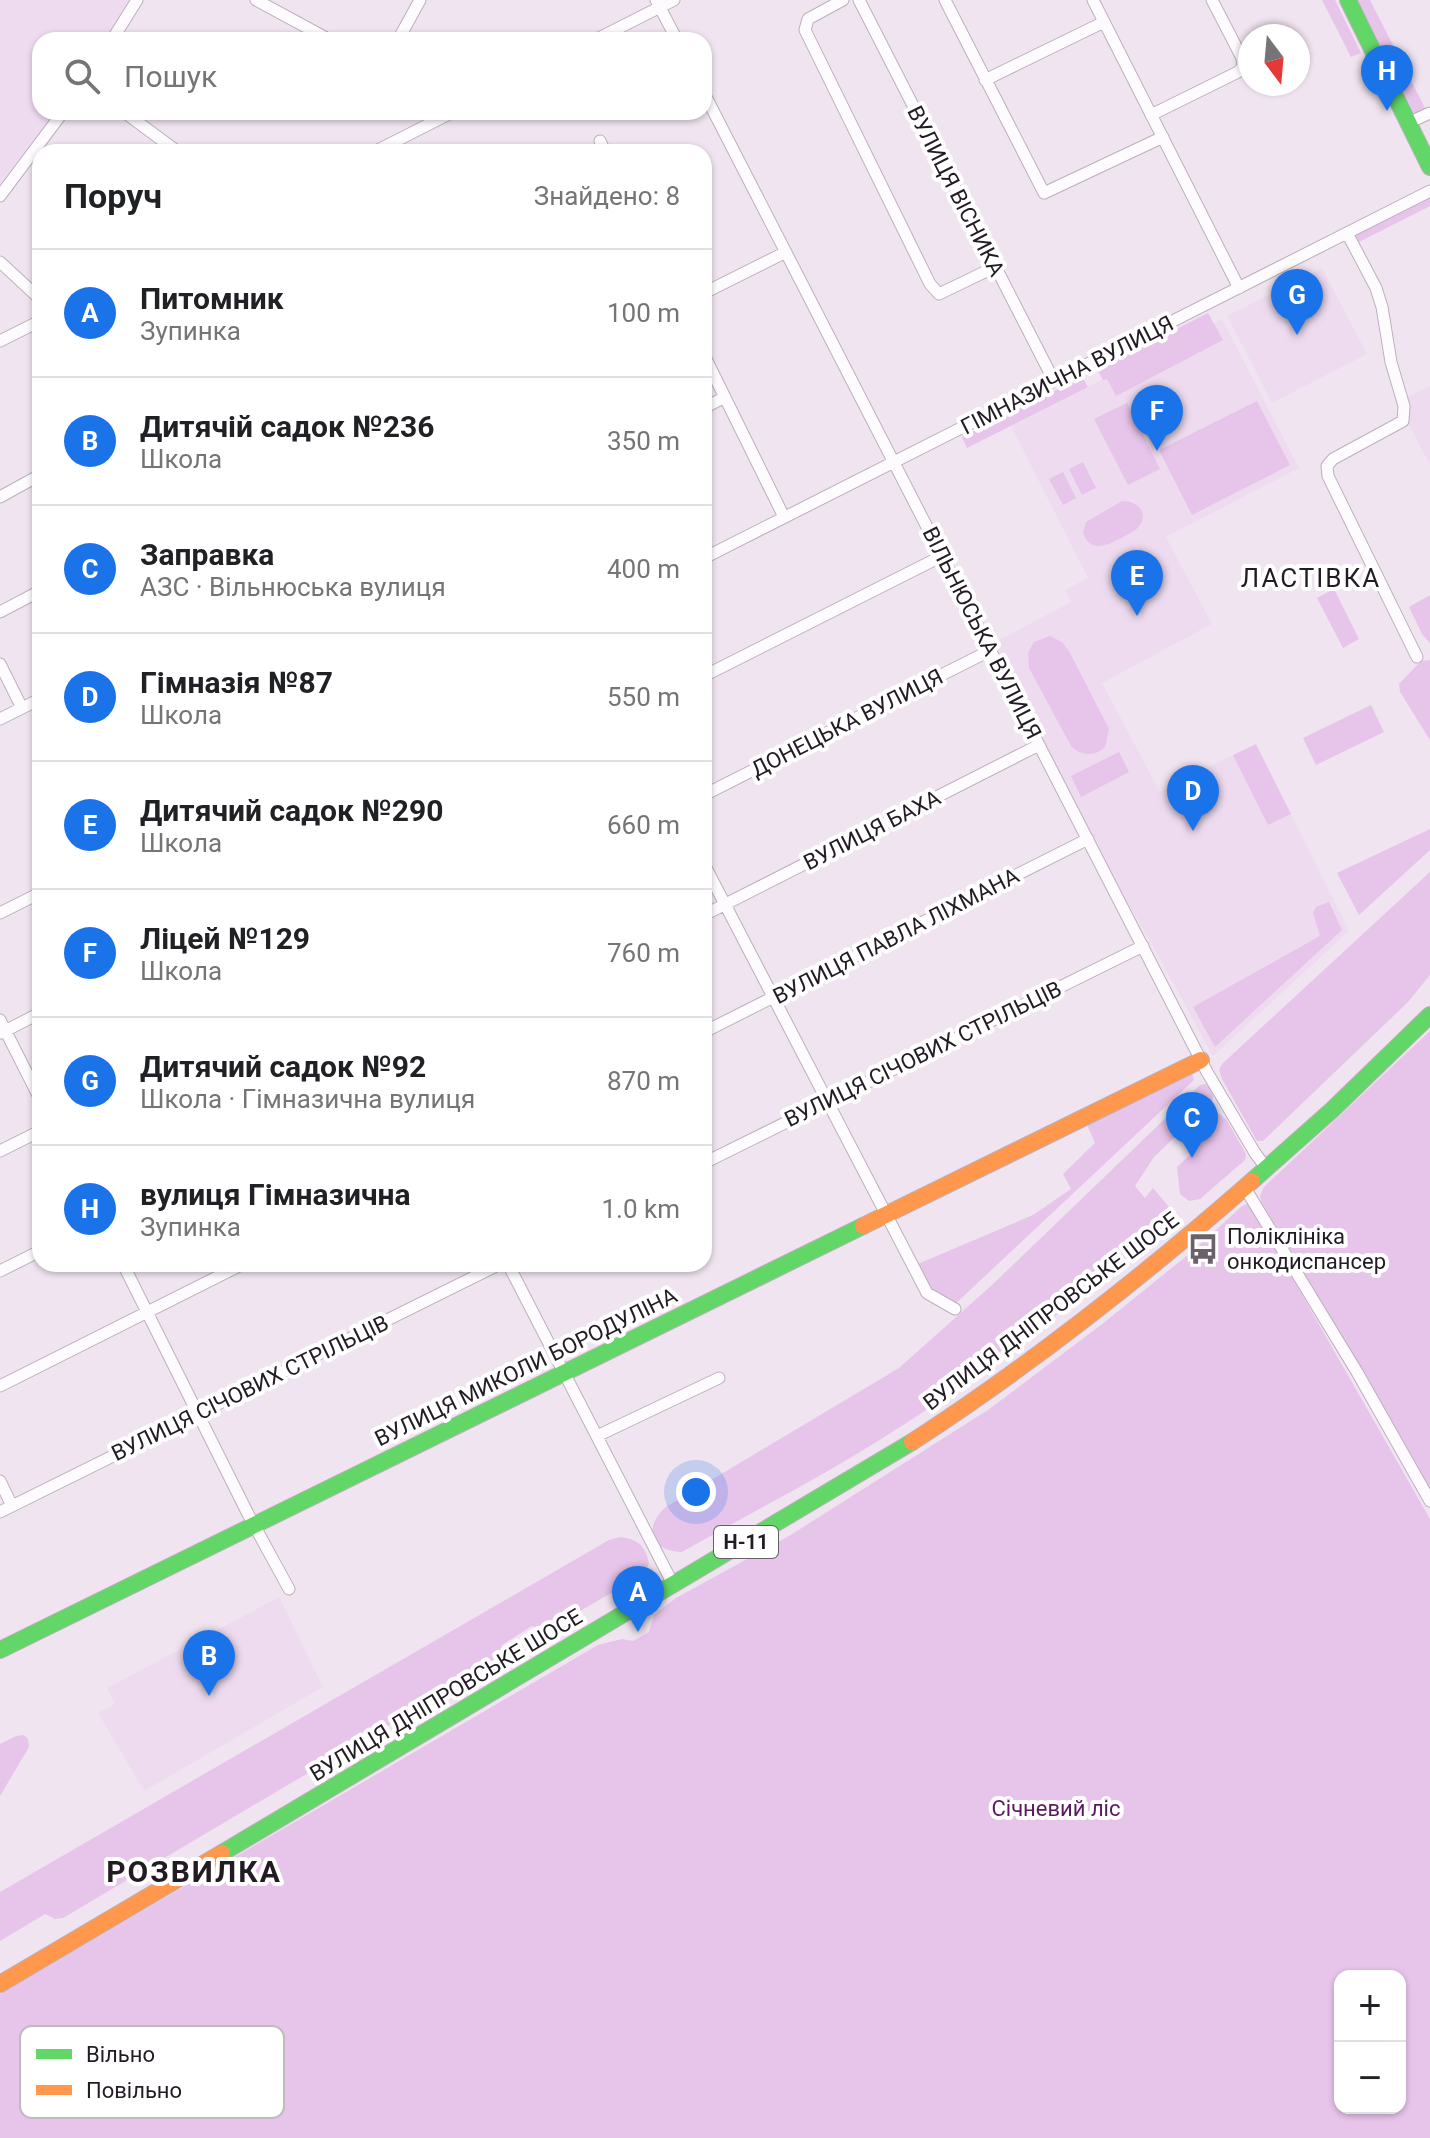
<!DOCTYPE html>
<html lang="uk">
<head>
<meta charset="utf-8">
<style>
	body { margin:0; font-family:Roboto,sans-serif; background:#f2f2f2; color:#202124 }
	.controls { position:absolute; right:24px; bottom:24px; display:grid; overflow:hidden; border-radius:16px; box-shadow:0 2px 6px #0004 }
	.controls button { width:72px; height:72px; display:grid; place-items:center; padding:0; border:0; border-bottom:2px solid #e0e0e0; background:#fff; color:#202124; font:40px sans-serif }
	.compass { position:absolute; left:1238px; top:24px; width:72px; height:72px; border-radius:50%; background:#fff; box-shadow:0 2px 6px #0004; rotate:164deg }
	.you { position:absolute; left:696px; top:1492px; width:28px; height:28px; margin:-20px; border:6px solid #fff; border-radius:50%; background:#1a73e8; box-shadow:0 0 0 12px #1a73e833 }
	.badge { display:grid; place-items:center; width:52px; height:52px; border-radius:50%; background:#1a73e8; color:#fff; font-size:26px; font-weight:700 }
	.pin { position:absolute; translate:-50% -66px; filter:drop-shadow(0 2px 4px #0008) }
	.pin::after { content:''; position:absolute; top:42px; width:28px; height:24px; background:inherit; clip-path:polygon(0 0,100% 0,50% 100%) }
	.list { margin:0; padding:0; list-style:none }
	h2 { display:flex; justify-content:space-between; align-items:center; height:104px; margin:0; padding:0 32px; font-size:34px }
	h2 small { font-size:26px; font-weight:400; color:#757577 }
	.list li { display:grid; grid-template-columns:52px 1fr auto; gap:24px; align-items:center; box-sizing:border-box; height:128px; padding:0 32px; border-top:2px solid #e0e0e0 }
	.list b { display:block; font-size:30px; white-space:nowrap }
	.list p { margin:0; font-size:26px; white-space:nowrap; color:#757577 }
	.list em { font-size:26px; font-style:normal; color:#757577 }
	.icon { flex:none; width:44px; height:44px; fill:none; stroke:currentColor; stroke-width:2; stroke-linecap:round; stroke-linejoin:round }
	.map { position:relative; flex:none; width:1430px; height:2138px; overflow:hidden }
	.search { position:absolute; background:#fff; box-shadow:0 2px 6px #0004; left:32px; top:32px; width:680px; height:88px; display:flex; align-items:center; gap:20px; box-sizing:border-box; padding:0 28px; border-radius:24px; color:#757577; font-size:30px }
	.panel { position:absolute; background:#fff; box-shadow:0 2px 6px #0004; left:32px; top:144px; width:680px; height:1128px; border-radius:24px }
	.map>svg:first-child { display:block }
	.built { fill:#eedbf0 }
	.green { fill:#e7c4ea; fill-rule:evenodd }
	.lines { fill:none; stroke-linecap:round; stroke-linejoin:round }
	.street-casing { stroke:#bab1bb; stroke-width:13 }
	.fast-casing { stroke:#bab1bb; stroke-width:18 }
	.slow-casing { stroke:#bab1bb; stroke-width:18 }
	.street { stroke:#fdfbfd; stroke-width:11 }
	.fast { stroke:#63d668; stroke-width:16 }
	.slow { stroke:#ff974d; stroke-width:16 }
	.labels { text-anchor:middle; dominant-baseline:central; stroke-width:8; stroke-linejoin:round; paint-order:stroke }
	.shield { fill:#fff; stroke:#645f65; stroke-width:2 }
	.shield-label { font-size:20px; font-weight:bold; fill:#221b23 }
	.street-label { font-size:22px; fill:#221b23; stroke:#fff }
	.poi-label { font-size:22px; fill:#221b23; stroke:#fff; text-anchor:start }
	.park-label { font-size:22px; fill:#5b1862; stroke:#fff }
	.quarter-label { font-size:26px; letter-spacing:2px; fill:#221b23; stroke:#fff }
	.district-label { font-size:30px; font-weight:bold; letter-spacing:2px; fill:#221b23; stroke:#fff }
	.key { fill:#fff; stroke:#bdbbbd; stroke-width:2 }
	.key-label { font-size:22px; fill:#221b23 }
</style>
</head>
<body>
<div class="map">
<svg width="1430" height="2138" viewBox="0 0 1430 2138">
	<rect width="100%" height="100%" fill="#f0e4f1"/>
	<path class="built" d="M0,0H137L112,40H40V112H63L0,196Z
		M1322,268L1367,354L1272,403L1227,316Z
		M1222,319L1299,468L1166,537L1212,624L1102,683L1160,792L1233,755L1268,824L1291,814L1349,931L1213,1056L1152,944L1090,838L992,644L1071,602L1065,590L1088,578L1011,426Z
		M1430,386V465L1397,402Z
		M279,1597L323,1687L144,1791L98,1713L115,1704L107,1688Z"/>
	<path class="green" d="M1322,0H1335L1361,53L1351,57Z
		M1358,0H1370L1426,110L1415,115Z
		M1430,197V206L1357,243L1353,236Z
		M1208,313L1223,340L1116,396L1107,379L1103,380L1097,369Z
		M1082,377L1088,387L967,448L962,437Z
		M1257,401L1290,465L1192,515L1159,450Z
		M1127,403L1160,469L1128,485L1094,419Z
		M1083,462L1096,488L1082,495L1069,469Z
		M1063,472L1076,498L1063,505L1049,479Z
		M1122,501C1135,500 1149,511 1140,525C1137,530 1130,533 1125,536C1110,544 1091,555 1083,533L1086,522Z
		M1334,589L1359,639L1343,648L1317,598Z
		M1430,595V643L1422,634L1409,607Z
		M1050,636L1062,642L1069,651L1109,729L1105,747C1096,757 1080,756 1071,746L1029,668L1028,653L1034,642Z
		M1430,660V740L1400,692L1399,684L1421,661Z
		M1371,705L1384,732L1316,765L1303,738Z
		M1256,744L1291,814L1268,825L1233,755Z
		M1119,752L1129,772L1081,797L1071,776Z
		M1430,829V850L1359,915L1337,873Z
		M1430,872V975L1408,1002L1263,1141H1257L1222,1079L1219,1070L1222,1064Z
		M1329,902L1342,930L1215,1047L1193,1007L1320,936L1313,913L1316,907Z
		M1430,1031V1495L1261,1201L1260,1195L1264,1187Z
		M1180,1070L1192,1074L1194,1080L952,1307L927,1293L913,1266L1033,1215L1071,1189L1063,1174L1095,1143L1087,1125Z
		M1206,1084L1214,1094L1212,1101L1154,1157L1135,1186L1145,1198L1153,1188L1170,1208L1173,1219L1168,1227C1077,1299 987,1372 889,1434C822,1477 750,1513 682,1552C650,1551 643,1527 666,1507L899,1368L992,1285L1200,1085Z
		M1218,1113L1226,1119L1246,1154L1245,1160L1200,1199L1189,1201L1180,1194L1177,1167L1192,1153L1182,1142L1210,1115Z
		M1247,1204L1252,1207L1430,1519V2138H0V1994L598,1645L622,1639L633,1641L649,1632L654,1615L676,1598L789,1536L988,1410L1101,1325L1194,1250L1242,1206ZM1340,1976H1400V2108H1340Z
		M620,1537C638,1539 646,1546 649,1564L644,1574L568,1618L538,1628L532,1626L502,1645V1651L489,1666L63,1918L55,1919L45,1914L0,1941V1892L609,1540Z
		M24,1735L28,1739L29,1747L0,1796V1744L16,1736Z"/>
	<g class="lines">
		<defs>
			<path id="street" d="M256,0L330,40
				M656,0L677,40
				M843,0L808,19L805,30L930,284L939,294L995,267
				M859,0L1054,381
				M945,0L1044,193L1163,137
				M1093,0L1239,288
				M112,40L137,0
				M398,40L420,0
				M595,40L674,0
				M985,80L1104,22
				M704,93L1207,1072L1255,1153L1267,1169
				M124,112L178,152
				M1151,115L1238,72L1243,67L1242,58L1212,0
				M1408,123L1430,113
				M600,141L605,152
				M374,152L453,112
				M0,196L63,112
				M1347,233L1376,288L1382,307L1391,362L1404,406L1403,421L1333,459L1327,466L1328,476L1417,657
				M0,262L40,299
				M704,293L786,252
				M0,341L40,321
				M704,355L784,517
				M704,408L725,397
				M0,497L40,475
				M704,558L1430,191
				M0,612L40,591
				M0,664L22,708
				M704,676L942,556
				M0,719L40,699
				M704,795L991,650
				M704,864L927,1293L955,1309
				M0,913L40,893
				M704,915L1039,745
				M0,1020L40,1099
				M704,1032L1088,839
				M1,1033L40,1013
				M0,1151L40,1131
				M704,1163L1143,946
				M1245,1188L1357,1372L1430,1501
				M123,1264L248,1514L289,1589
				M508,1264L674,1586
				M0,1271L40,1251
				M0,1386L243,1264
				M597,1436L719,1378
				M0,1481L12,1506
				M0,1512L500,1264"/>
			<path id="fast" d="M1348,0L1430,167
				M1252,1181L1332,1110L1430,1015
				M0,1650L863,1226
				M222,1853L912,1442"/>
			<path id="slow" d="M863,1226L1201,1060
				M912,1442C1032,1364 1145,1275 1252,1181
				M0,1984L222,1853"/>
		</defs>
		<use href="#street" class="street-casing"/>
		<use href="#fast" class="fast-casing"/>
		<use href="#slow" class="slow-casing"/>
		<use href="#street" class="street"/>
		<use href="#fast" class="fast"/>
		<use href="#slow" class="slow"/>
	</g>
	<defs>
		<symbol id="bus-bare" viewBox="-9 -9 18 18"><path d="M-5-6H5V4H4V6H2V4H-2V6H-4V4H-5ZM-3.5-4V0h7V-4ZM-3.5 1.2v1.5H-2V1.2ZM2 1.2v1.5H3.5V1.2Z" fill="#6a616b" stroke="#fff" stroke-width="2.5" paint-order="stroke"/></symbol>
	</defs>
	<g fill-rule="evenodd">
		<use href="#bus-bare" x="1181" y="1227" width="44" height="44"/>
	</g>
	<g class="labels">
		<rect class="shield" x="714" y="1526" width="64" height="32" rx="6"/>
		<g class="shield-label">
			<text x="746" y="1542">Н-11</text>
		</g>
		<g class="street-label">
			<text transform="translate(956 191) rotate(63)">ВУЛИЦЯ ВІСНИКА</text>
			<text transform="translate(1067 375) rotate(-27)">ГІМНАЗИЧНА ВУЛИЦЯ</text>
			<text transform="translate(982 633) rotate(63)">ВІЛЬНЮСЬКА ВУЛИЦЯ</text>
			<text transform="translate(847 723) rotate(-27)">ДОНЕЦЬКА ВУЛИЦЯ</text>
			<text transform="translate(872 830) rotate(-27)">ВУЛИЦЯ БАХА</text>
			<text transform="translate(896 936) rotate(-27)">ВУЛИЦЯ ПАВЛА ЛІХМАНА</text>
			<text transform="translate(923 1054) rotate(-26)">ВУЛИЦЯ СІЧОВИХ СТРІЛЬЦІВ</text>
			<text transform="translate(1051 1311) rotate(-37)">ВУЛИЦЯ ДНІПРОВСЬКЕ ШОСЕ</text>
			<text transform="translate(526 1367) rotate(-26)">ВУЛИЦЯ МИКОЛИ БОРОДУЛІНА</text>
			<text transform="translate(250 1388) rotate(-26)">ВУЛИЦЯ СІЧОВИХ СТРІЛЬЦІВ</text>
			<text transform="translate(446 1695) rotate(-31)">ВУЛИЦЯ ДНІПРОВСЬКЕ ШОСЕ</text>
		</g>
		<g class="poi-label">
			<text x="1227" y="1236">Поліклініка<tspan x="1227" dy="25">онкодиспансер</tspan></text>
		</g>
		<g class="park-label">
			<text x="1056" y="1808">Січневий ліс</text>
		</g>
		<g class="quarter-label">
			<text x="1311" y="578">ЛАСТІВКА</text>
		</g>
		<g class="district-label">
			<text x="194" y="1871">РОЗВИЛКА</text>
		</g>
	</g>
	<rect x="20" y="2026" width="264" height="92" rx="12" class="key"/>
	<rect x="36" y="2049" width="36" height="10" fill="#63d668"/>
	<rect x="36" y="2085" width="36" height="10" fill="#ff974d"/>
	<g class="key-label">
		<text x="86" y="2062">Вільно</text>
		<text x="86" y="2098">Повільно</text>
	</g>
</svg>
<div class="controls">
<button>+</button>
<button>−</button>
</div>
<svg class="compass" viewBox="-18 -18 36 36"><path d="M0-13l5 13h-10z" fill="#e53935"/><path d="M0 13l5-13h-10z" fill="#757577"/></svg>
<div class="you"></div>
<div class="pin badge" style="left:638px;top:1632px">A</div>
<div class="pin badge" style="left:209px;top:1696px">B</div>
<div class="pin badge" style="left:1192px;top:1158px">C</div>
<div class="pin badge" style="left:1193px;top:831px">D</div>
<div class="pin badge" style="left:1137px;top:616px">E</div>
<div class="pin badge" style="left:1157px;top:451px">F</div>
<div class="pin badge" style="left:1297px;top:335px">G</div>
<div class="pin badge" style="left:1387px;top:111px">H</div>
<div class="search"><svg class="icon" aria-label="search" viewBox="0 0 24 24"><circle cx="10" cy="10" r="6"/><path d="M15 15l6 6"/></svg>Пошук</div>
<section class="panel">
<h2>Поруч<small>Знайдено: 8</small></h2>
<ul class="list">
<li><span class="badge">A</span><div><b>Питомник</b><p>Зупинка</p></div><em>100 m</em></li>
<li><span class="badge">B</span><div><b>Дитячій садок №236</b><p>Школа</p></div><em>350 m</em></li>
<li><span class="badge">C</span><div><b>Заправка</b><p>АЗС · Вільнюська вулиця</p></div><em>400 m</em></li>
<li><span class="badge">D</span><div><b>Гімназія №87</b><p>Школа</p></div><em>550 m</em></li>
<li><span class="badge">E</span><div><b>Дитячий садок №290</b><p>Школа</p></div><em>660 m</em></li>
<li><span class="badge">F</span><div><b>Ліцей №129</b><p>Школа</p></div><em>760 m</em></li>
<li><span class="badge">G</span><div><b>Дитячий садок №92</b><p>Школа · Гімназична вулиця</p></div><em>870 m</em></li>
<li><span class="badge">H</span><div><b>вулиця Гімназична</b><p>Зупинка</p></div><em>1.0 km</em></li>
</ul>
</section>
</div>
</body>
</html>
